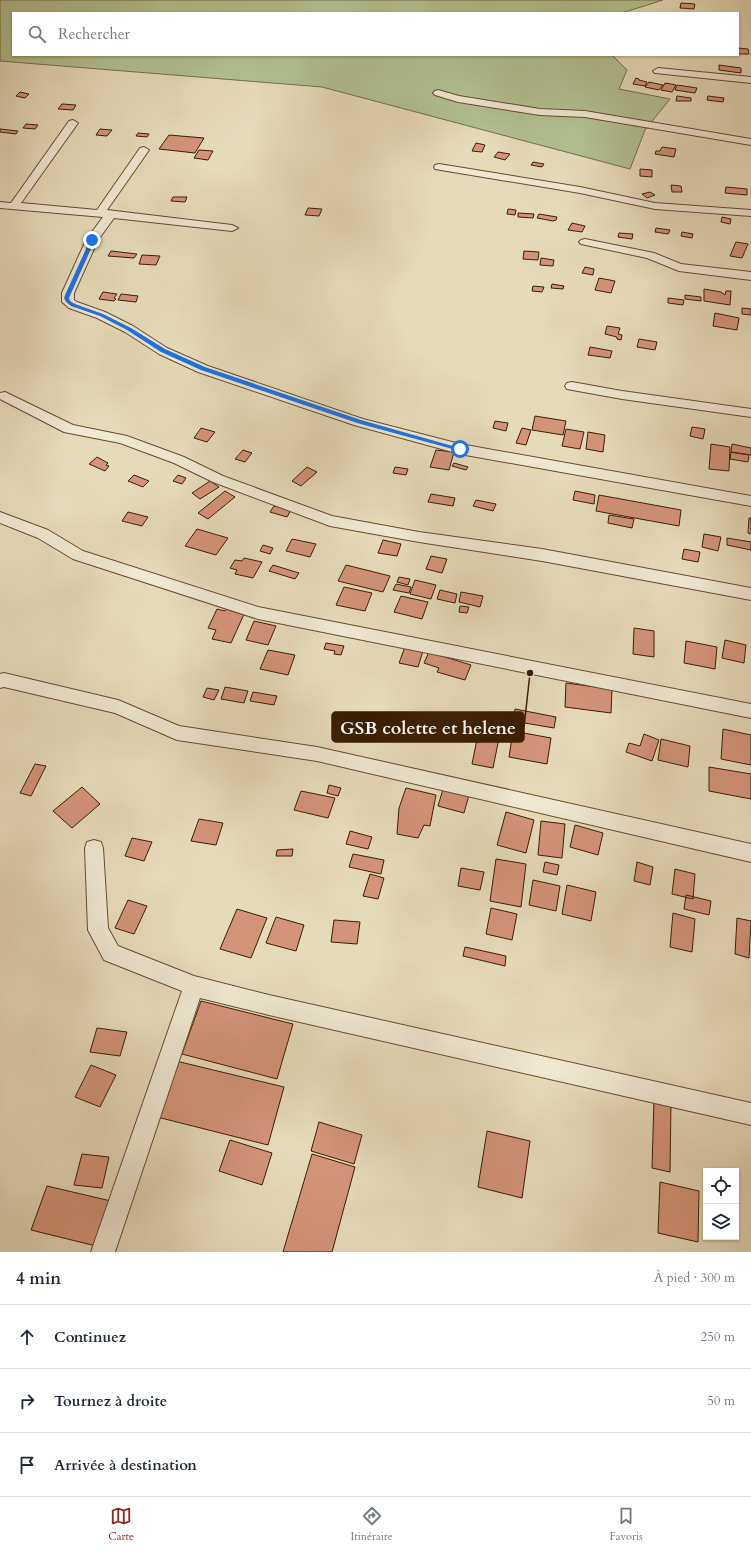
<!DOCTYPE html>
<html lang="fr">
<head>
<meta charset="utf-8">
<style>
	body { margin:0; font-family:Cardo,serif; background:#f2f2f3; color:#1f2937 }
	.controls { position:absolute; right:12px; bottom:12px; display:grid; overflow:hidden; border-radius:0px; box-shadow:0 1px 3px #0004 }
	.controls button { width:36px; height:36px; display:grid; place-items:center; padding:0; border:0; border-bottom:1px solid #e0e1e3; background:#fff; color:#1f2937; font:20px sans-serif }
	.stop { position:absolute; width:12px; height:12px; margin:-9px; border:3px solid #1a73e8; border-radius:50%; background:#fff }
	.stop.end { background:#1a73e8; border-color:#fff; box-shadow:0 1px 4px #0008 }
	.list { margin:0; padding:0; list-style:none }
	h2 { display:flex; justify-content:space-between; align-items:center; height:52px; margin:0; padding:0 16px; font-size:17px }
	h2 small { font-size:13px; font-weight:400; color:#747a83 }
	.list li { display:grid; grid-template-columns:26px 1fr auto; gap:12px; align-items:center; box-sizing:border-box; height:64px; padding:0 16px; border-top:1px solid #e0e1e3 }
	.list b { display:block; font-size:15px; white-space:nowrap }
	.list em { font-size:13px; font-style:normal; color:#747a83 }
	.icon { flex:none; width:22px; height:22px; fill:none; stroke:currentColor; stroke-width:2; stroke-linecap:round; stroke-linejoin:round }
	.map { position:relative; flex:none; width:751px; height:1252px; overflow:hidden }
	.search { position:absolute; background:#fff; box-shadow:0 1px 3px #0004; left:12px; right:12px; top:12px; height:44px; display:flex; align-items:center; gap:10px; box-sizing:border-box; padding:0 14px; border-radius:0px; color:#747a83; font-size:15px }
	.sheet { height:244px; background:#fff }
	nav { display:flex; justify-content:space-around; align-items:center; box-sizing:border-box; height:56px; border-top:1px solid #e0e1e3; background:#fff; font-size:11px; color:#747a83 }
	nav a { display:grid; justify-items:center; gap:2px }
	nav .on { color:#8f2418 }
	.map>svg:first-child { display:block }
	.green { fill:#b2c191; stroke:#767049 }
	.building { fill:#d49478; stroke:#3a1e01 }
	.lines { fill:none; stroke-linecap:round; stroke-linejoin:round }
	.minor-casing { stroke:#654d2f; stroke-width:2 }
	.minor { fill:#efe8d2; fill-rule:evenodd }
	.route { fill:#1a73e8 }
	.leader { fill:none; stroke:#3a1e01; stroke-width:1.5 }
	.callout-dot { fill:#3a1e01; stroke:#efe8d2; stroke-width:1.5 }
	.callout { fill:#3a1e01; stroke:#3a1e01; stroke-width:1.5 }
	.callout-label { font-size:18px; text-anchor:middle; font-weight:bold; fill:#fff }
</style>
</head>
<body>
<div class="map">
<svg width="751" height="1252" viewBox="0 0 751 1252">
	<rect width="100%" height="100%" fill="#e6dbb9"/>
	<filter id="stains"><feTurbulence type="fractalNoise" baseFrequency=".005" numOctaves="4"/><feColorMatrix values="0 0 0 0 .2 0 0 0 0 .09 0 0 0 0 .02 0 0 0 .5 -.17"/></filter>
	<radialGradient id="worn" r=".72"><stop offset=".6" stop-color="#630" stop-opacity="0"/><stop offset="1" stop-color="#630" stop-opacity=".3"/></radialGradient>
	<path class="green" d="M0,0H663L622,13H13V55H612L627,70L619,89L670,99L645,130L630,169L322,87L0,61Z"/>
	<path class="building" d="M681,3L695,4L694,9L680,8Z
		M738,48L748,49L749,54H738Z
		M719,65L741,68V73L719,70Z
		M636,78L639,79V80L647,82L645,86L633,84Z
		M649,82L663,85L659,90L645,87Z
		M665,83L676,85L672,92L661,90Z
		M677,85L697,88L695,93L675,90Z
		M20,92L29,94L25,98L16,96Z
		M677,96L691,98V101H676Z
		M708,96L724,98L723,102L707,100Z
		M62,104L76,105L73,110L58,109Z
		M26,124L38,125L35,129L23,128Z
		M0,129L18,131L16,134L0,132Z
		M100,129L112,130L107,136L96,135Z
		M138,133L149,134L147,137L136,136Z
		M169,135L204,138L195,153L159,149Z
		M476,143L485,145L482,152L472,151Z
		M662,147L676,149L674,157L655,154L656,151H660Z
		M199,150L213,151L208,160L194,158Z
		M498,152L510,154L505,160L494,157Z
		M533,162L544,164L542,167L531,165Z
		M640,169L652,170V177L640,176Z
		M671,185L681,186L682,192H672Z
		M726,187L747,189V195L725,193Z
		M650,192L655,195L647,198L642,194Z
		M173,197H187L185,202L171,201Z
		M308,208L322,209L319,216L305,215Z
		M508,209L516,210L515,215L507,214Z
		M518,213L534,214L533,218L518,217Z
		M539,214L557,217L556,220L553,221L537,218Z
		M722,217L731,219L730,224L721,222Z
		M572,223L585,226L582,232L568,230Z
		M656,228L670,230L668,234L655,232Z
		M682,232L693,234L692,238L681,236Z
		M619,233L633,234L632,239L618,237Z
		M736,242L748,244L742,258L730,256Z
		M111,251L137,254L134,258L108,256Z
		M524,251L539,252L538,260L523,259Z
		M142,255L160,256L156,265L139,264Z
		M541,258L554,260L553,266L540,265Z
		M585,267L594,269L593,275L582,273Z
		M599,278L615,281L611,293L595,290Z
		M552,284L564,286L563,289L551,288Z
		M533,286L544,287L542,292L532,291Z
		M704,289L721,292L725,295L726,291H731L730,305L704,301Z
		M103,292L117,294L114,298L116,299L114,301L99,299Z
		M121,294L138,296L136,302L118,300Z
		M685,295L701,297V301L685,299Z
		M668,298L684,300L683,305L668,303Z
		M742,308L751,309V315L742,314Z
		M715,313L739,318L737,330L713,326Z
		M607,326L620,328L618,334L622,335L621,340L617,339V337L605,334Z
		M639,339L657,342L655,350L637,347Z
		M590,347L612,351L610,358L588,355Z
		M535,416L566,421L563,435L532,430Z
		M495,421L508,423L506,431L493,428Z
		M692,427L705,429L703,439L690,436Z
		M201,428L215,432L207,442L194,438Z
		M522,428L531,430L526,445L516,443Z
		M566,429L584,432L580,449L562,446Z
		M588,432L605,435L603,452L586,449Z
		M711,444L730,447L729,471L709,469Z
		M732,444L751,448V455L731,452Z
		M243,450L252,453L245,462L235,459Z
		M436,450L454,452L449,470L430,467Z
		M731,452L749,455L748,462L730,459Z
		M97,457L108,463L106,465L109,466L105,471L89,464Z
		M454,463L468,467L466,470L452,466Z
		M307,467L317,472L301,486L292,481Z
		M395,467L408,469L406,475L393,473Z
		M134,475L149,481L143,487L128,481Z
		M178,475L186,478L182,484L173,481Z
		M210,481L219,487L200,499L192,493Z
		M225,491L235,497L208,519L198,513Z
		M575,491L595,495L594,504L573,500Z
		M431,494L455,498L453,506L428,502Z
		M599,495L681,510L679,526L596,511Z
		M476,500L496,504L493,511L473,506Z
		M274,506L291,510L287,517L270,512Z
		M128,512L148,517L142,526L122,521Z
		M609,515L634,519L632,528L608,523Z
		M749,518H751V534L748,533Z
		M197,529L228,538L216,555L185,546Z
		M704,534L721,537L718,551L702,547Z
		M727,538L751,542V550L727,545Z
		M292,539L316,544L310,557L286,551Z
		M383,540L401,544L397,556L378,553Z
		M263,545L273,548L270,554L260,551Z
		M684,549L700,552L698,562L682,559Z
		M431,556L447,559L442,573L426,569Z
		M244,558L262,562L253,578L235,574L237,570L230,568L235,560L242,561Z
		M273,565L299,573L295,579L269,571Z
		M346,565L390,576L383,592L338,581Z
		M399,577L410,579L408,585L397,582Z
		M415,580L436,585L431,599L410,594Z
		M396,584L411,587L409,593L393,590Z
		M344,587L372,593L365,611L336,605Z
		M440,590L457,594L455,603L437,599Z
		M461,592L483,596L480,607L459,602Z
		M401,596L428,602L422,619L394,612Z
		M460,606L469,607L467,613L459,612Z
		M227,608L245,612L231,643L212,639L216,630L208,628L217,609L225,611Z
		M254,621L276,626L268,645L246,640Z
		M634,628L654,631V657L633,654Z
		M725,640L746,645L744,663L722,658Z
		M686,641L717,647L715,669L684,663Z
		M326,643L344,646L341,655L334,654L335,651L324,649Z
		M405,647L423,651L418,667L399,663Z
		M268,650L295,655L288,675L260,669Z
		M429,652L471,665L465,680L437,672L439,668L424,663Z
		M566,683L612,689L611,713L565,707Z
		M225,687L248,691L244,703L221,699Z
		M207,688L219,690L214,700L203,697Z
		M253,692L277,696L274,705L250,701Z
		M515,709L556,717L554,728L513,721Z
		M723,729L751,735V765L721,759Z
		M513,731L551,738L547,764L509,757Z
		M478,734L499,738L493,768L472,764Z
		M644,734L659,740L652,761L626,752L629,743L640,746Z
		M661,739L690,746L688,767L658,760Z
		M35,764L46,766L31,796L20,793Z
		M709,767L751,774V799L709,791Z
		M329,785L341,788L338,796L327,793Z
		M82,787L100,804L72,828L53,811Z
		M406,788L436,795L430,826L424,825L418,838L397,834L399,808Z
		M443,789L469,795L464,813L438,806Z
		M301,791L335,798L328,818L294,810Z
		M506,812L534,820L526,853L497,845Z
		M199,819L223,823L216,845L191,841Z
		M541,821L565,824L562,858L538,855Z
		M575,825L603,833L598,855L570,847Z
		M350,831L372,837L368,849L346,844Z
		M132,838L152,842L144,861L125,856Z
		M293,849L292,856H276L277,850Z
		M353,854L384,860L381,874L349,867Z
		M496,859L526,864L521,907L490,901Z
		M545,862L559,865L557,875L543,872Z
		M637,862L653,867L650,885L634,881Z
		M461,868L484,872L480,890L458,886Z
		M675,869L695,874L693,899L672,894Z
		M370,874L384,878L378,899L363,896Z
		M533,880L560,886L556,911L529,905Z
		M567,885L596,892L591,921L562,914Z
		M686,895L711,901L709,915L684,909Z
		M128,900L147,906L134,934L115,928Z
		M491,908L517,914L512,940L486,934Z
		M237,909L267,918L251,958L220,949Z
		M673,913L695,919L692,952L670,947Z
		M276,917L304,925L296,951L266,943Z
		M737,918L751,921L749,958L735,954Z
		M334,920L360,922L357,944L331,942Z
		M465,947L506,956L505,966L463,956Z
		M201,1001L293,1024L277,1079L182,1054Z
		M97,1028L127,1032L120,1056L90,1052Z
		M176,1061L284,1087L268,1145L157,1117Z
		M91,1065L116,1075L100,1107L75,1097Z
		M654,1099L671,1102L670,1172L652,1168Z
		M319,1122L362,1135L354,1164L311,1151Z
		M487,1131L530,1141L522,1198L478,1187Z
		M230,1140L272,1153L262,1185L219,1171Z
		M82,1154L109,1157L102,1188L74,1185Z
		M312,1154L355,1167L332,1252H283Z
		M660,1182L699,1191L698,1242L658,1233Z
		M47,1186L111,1201L96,1246L31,1230Z"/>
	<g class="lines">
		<defs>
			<path id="minor" d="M658,68L751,77V83L655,73L653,71Z
				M438,90L459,96L540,109L585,111L751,139V145L585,117L540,115L458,102L435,95L433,93L435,91Z
				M73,120L78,123L21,203L97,210L140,148L144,147L149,150L107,210L232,225L238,228L232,231L114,218L98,240L74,293V300L77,302L105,312L133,326L167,348L208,366L363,419L460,444L751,496V506L460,454L354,425L198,372L159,354L125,332L97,318L69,308L62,302V293L86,240L103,217L0,208V202L11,203L69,121Z
				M439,164L580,187L655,203L751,210V216L655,209L580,193L435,169L434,167L435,165Z
				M585,239L654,253L681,264L751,272V280L679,271L647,258L581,244L579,242L581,240Z
				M572,382L622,391L751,409V417L622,399L567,389L565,386L567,383Z
				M5,392L73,425L127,436L184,457L223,476L332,516L419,532L542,549L751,588V600L542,561L419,542L330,526L213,482L174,463L120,443L64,432L0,399V393Z
				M0,512L48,530L83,551L258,607L751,704V718L258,619L73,559L38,538L0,523Z
				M4,673L118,700L179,726L317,747L751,844V862L317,761L177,740L115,713L4,687L0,688V674Z
				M94,840L101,842L103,848L108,928L118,946L194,976L269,995L751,1103V1125L269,1015L200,998L115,1252H91L182,991L104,960L88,930L85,848L87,842Z"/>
		</defs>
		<use href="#minor" class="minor-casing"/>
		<use href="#minor" class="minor"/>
	</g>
	<path class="route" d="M92,239L95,240L69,298L70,301L75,304L103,314L131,328L165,349L205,367L361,420L463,449L460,451L357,423L201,370L161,352L127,330L100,316L71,306L66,302L64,298L66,293L90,240Z"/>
	<path class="leader" d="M530 673L524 727"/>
	<circle class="callout-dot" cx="530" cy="673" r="4"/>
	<rect class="callout" x="332" y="712" width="192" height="30" rx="4"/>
	<g class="callout-label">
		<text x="428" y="734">GSB colette et helene</text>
	</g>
	<rect width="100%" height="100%" filter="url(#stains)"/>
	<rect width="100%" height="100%" fill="url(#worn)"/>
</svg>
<div class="controls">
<button><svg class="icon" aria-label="locate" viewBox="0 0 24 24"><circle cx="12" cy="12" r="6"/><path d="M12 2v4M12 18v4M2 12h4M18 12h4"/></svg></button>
<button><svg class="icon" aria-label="layers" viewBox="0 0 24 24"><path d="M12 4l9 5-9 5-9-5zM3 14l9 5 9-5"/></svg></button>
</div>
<div class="stop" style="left:460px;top:449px"></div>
<div class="stop end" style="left:92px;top:240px"></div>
<div class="search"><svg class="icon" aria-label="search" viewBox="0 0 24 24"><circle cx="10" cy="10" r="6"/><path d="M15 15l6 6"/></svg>Rechercher</div>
</div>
<section class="sheet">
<h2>4 min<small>À pied · 300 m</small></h2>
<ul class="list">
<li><svg class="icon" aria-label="ahead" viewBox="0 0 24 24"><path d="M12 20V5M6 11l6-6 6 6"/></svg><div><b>Continuez</b></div><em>250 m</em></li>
<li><svg class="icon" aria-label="right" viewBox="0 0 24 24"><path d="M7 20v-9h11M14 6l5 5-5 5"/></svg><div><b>Tournez à droite</b></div><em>50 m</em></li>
<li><svg class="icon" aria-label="arrive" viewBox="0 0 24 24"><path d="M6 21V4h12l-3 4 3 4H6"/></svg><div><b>Arrivée à destination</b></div></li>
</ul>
</section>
<nav>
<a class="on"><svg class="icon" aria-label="map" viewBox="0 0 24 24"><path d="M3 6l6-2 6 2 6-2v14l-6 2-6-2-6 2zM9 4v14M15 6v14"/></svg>Carte</a>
<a><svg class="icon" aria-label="directions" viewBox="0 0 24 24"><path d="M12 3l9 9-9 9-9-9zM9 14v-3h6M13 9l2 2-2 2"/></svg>Itinéraire</a>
<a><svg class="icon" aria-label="saved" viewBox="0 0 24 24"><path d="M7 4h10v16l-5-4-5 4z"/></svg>Favoris</a>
</nav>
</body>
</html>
